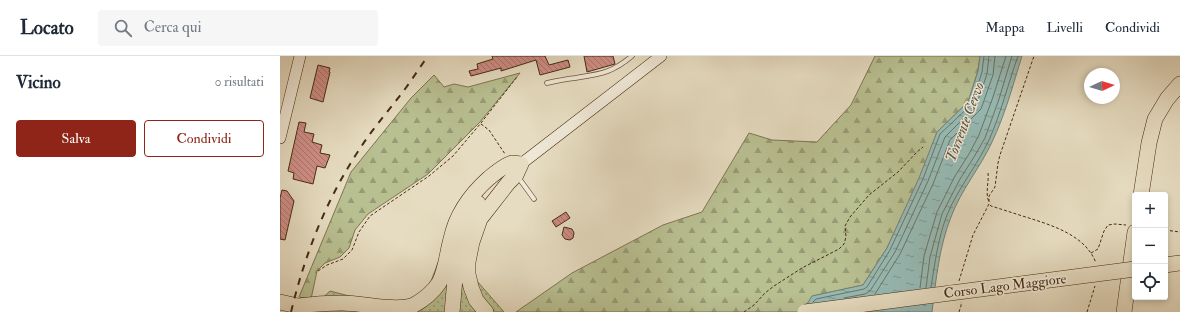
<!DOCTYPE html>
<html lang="it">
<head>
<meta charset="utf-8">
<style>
	body { margin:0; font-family:"IM FELL Double Pica",serif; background:#f6f6f7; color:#1f2937 }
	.controls { position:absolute; right:12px; bottom:12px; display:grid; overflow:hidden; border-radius:4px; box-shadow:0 2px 6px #0003 }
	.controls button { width:36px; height:36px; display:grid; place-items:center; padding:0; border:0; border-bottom:1px solid #e0e1e3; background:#fff; color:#1f2937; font:20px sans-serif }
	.compass { position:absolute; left:804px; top:12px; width:36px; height:36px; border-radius:50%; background:#fff; box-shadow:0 2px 6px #0003; rotate:86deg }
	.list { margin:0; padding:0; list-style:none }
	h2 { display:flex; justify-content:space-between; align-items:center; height:52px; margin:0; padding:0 16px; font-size:17px }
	h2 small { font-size:13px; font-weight:400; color:#747a83 }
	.actions { display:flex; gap:8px; padding:12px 16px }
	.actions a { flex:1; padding:9px 0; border:1px solid #8f2418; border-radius:4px; text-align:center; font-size:14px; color:#8f2418 }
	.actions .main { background:#8f2418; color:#fff }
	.icon { flex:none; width:22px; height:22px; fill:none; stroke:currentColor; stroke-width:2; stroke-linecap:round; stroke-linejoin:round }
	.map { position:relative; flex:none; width:900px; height:256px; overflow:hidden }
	header { display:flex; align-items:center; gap:24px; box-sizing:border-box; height:56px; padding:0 20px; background:#fff; border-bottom:1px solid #e0e1e3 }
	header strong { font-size:19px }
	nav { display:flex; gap:22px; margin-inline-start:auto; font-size:14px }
	.search { width:280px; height:36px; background:#f6f6f7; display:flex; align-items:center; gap:10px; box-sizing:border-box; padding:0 14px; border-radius:4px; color:#747a83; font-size:15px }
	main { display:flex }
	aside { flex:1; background:#fff }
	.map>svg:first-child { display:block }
	.grass { fill:url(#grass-dots); stroke:#807551 }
	.forest { fill:url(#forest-firs); stroke:#807551 }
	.water { fill:url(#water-ripples); stroke:#768174 }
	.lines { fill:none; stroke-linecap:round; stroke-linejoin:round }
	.shore { stroke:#6e7364; stroke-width:1 }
	.building { fill:url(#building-back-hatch); stroke:#472b11 }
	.lane-casing { stroke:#6f573d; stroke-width:5.5 }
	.secondary-casing { stroke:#472b11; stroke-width:12 }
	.highway-casing { stroke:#472b11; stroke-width:16 }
	.path { stroke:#472b11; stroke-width:1; stroke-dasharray:3 2; stroke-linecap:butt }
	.lane { stroke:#efe8d7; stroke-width:4 }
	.secondary { stroke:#efe8d7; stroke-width:11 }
	.highway { stroke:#e6dcc1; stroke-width:15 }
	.rail { stroke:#472b11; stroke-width:2; stroke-dasharray:7 7; stroke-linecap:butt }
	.highway-bridge-casing { stroke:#472b11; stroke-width:16; stroke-linecap:butt }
	.highway-bridge { stroke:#e6dcc1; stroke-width:15 }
	.labels { text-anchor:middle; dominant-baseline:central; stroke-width:3; stroke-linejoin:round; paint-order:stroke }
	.street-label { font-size:14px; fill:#472b11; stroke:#efe8d7 }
	.water-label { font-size:15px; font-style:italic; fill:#5b4f3a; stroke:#efe8d7 }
</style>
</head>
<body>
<header>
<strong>Locato</strong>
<div class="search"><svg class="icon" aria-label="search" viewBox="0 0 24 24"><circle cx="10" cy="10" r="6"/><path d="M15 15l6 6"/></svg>Cerca qui</div>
<nav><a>Mappa</a><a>Livelli</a><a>Condividi</a></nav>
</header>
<main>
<aside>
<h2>Vicino<small>0 risultati</small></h2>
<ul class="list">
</ul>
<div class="actions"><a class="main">Salva</a><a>Condividi</a></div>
</aside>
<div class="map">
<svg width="900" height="256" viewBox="0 0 900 256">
	<defs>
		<pattern id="grass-dots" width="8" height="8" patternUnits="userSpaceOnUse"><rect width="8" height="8" fill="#b8bf91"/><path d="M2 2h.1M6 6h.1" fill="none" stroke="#979b75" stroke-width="1.8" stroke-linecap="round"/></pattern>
		<pattern id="forest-firs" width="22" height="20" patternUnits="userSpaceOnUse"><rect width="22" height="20" fill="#b8bf91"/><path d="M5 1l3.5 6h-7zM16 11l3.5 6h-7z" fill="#979b75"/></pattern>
		<pattern id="water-ripples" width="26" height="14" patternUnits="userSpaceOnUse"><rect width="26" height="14" fill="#96bbb6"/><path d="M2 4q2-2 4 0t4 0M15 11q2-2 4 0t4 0" fill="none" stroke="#7c9893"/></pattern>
		<pattern id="building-back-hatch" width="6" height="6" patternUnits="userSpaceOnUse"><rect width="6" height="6" fill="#ce8d85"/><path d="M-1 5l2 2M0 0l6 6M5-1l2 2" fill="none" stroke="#a9736b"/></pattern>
	</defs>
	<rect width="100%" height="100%" fill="#e6dcc1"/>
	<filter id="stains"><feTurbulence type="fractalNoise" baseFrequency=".005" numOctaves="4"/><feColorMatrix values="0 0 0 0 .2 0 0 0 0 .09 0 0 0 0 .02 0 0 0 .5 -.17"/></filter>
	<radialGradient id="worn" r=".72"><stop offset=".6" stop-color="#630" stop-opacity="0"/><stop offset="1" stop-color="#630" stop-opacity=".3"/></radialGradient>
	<path class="grass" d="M168,180L197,225L224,256H44L29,253L36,248L50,235L111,251L140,239L150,228Z"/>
	<path class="forest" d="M595,0H700L698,15L688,46L657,76L640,122L607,192L583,229L533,240L522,256H236L292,217L383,169L422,156L469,77L492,84L537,86L571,49Z
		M240,17L200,66L148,118L88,158L75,174L69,192L60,201L45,207L37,215L31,243L19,241L71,116L131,42L154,19L164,31L174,28L188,31Z"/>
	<path class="water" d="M700,0H742C733,29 725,59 712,86C700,112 681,134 671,161C659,191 656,224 652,256H522L532,240L583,229L607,192L639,122L657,76L688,46L698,15Z"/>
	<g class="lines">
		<path class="shore" d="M651,231C655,207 658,182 667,159C678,132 697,110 709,84C721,57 728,28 738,0
			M640,232L644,200L657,156L675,120L689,98L699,79L713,41L726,0
			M646,232L650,201L662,158L680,123L694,101L705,82L719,43L732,0
			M595,238L620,198L653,128L670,84L701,53L713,19L715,0
			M564,242L585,238L590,235L615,196L648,125L665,81L696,50L707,18L709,0
			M533,246L536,243L584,233L587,231L610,194L643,123L660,78L692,48L702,16L704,0"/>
	</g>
	<path class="building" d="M212,0H265L269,9L288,4L290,11L260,19L256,4L221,15V12L191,20L189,15L198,13L197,8L213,3Z
		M304,0H333L335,8L307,16Z
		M38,9L50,12L49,16H50L43,46L30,42Z
		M19,66L26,67L24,76L34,78L32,86L42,89L40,97L50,99L45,112L37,110L33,128L13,123L14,117L8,115Z
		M2,134L7,135L14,145L5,184L0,183V142Z
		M286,156L290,162L276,171L272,165Z
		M284,171L292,173L294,177L293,182L290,184L285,183L282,179Z"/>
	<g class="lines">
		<defs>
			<path id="lane" d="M267,27C276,25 286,23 295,22C320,18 332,17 352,0
				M238,121L254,143"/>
			<path id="secondary" d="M0,82L20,0
				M241,108L381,0"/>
			<path id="highway" d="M861,139L869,87L875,63L887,43L900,28
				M885,209L900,207
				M0,246L27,252
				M19,250C33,248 47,247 62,247C83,247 115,256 134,249C143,244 153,236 159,227C166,214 167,197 171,183C176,159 191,138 209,122C214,118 226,108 232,107C235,107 238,108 241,108
				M172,256C175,230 175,200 183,175C187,165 192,156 198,147
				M206,256L196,244L191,231L188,218V206L192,186L200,163L228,127L236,119L241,108
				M844,256L855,176"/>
		</defs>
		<use href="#lane" class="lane-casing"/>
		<use href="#secondary" class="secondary-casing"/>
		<use href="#highway" class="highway-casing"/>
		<path class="path" d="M201,68L209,74L225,98
			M708,117C709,127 705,137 709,146
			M710,149L711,150C724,154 736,158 749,162C774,170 806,180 816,207
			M885,174L900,176
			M811,197L818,193L824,175L828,169L835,168L846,169
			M38,215L47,209L63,203L72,194L79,176L90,160L149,120L173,100L201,67L237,21
			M679,225L693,179L709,148V140L715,131L718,107L720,99L754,0
			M464,256L474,249L485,237L494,230L522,212L559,193L564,188L566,181L565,170L570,161L589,139L618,116L637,96L643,91
			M679,256L681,250V246
			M807,256L815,230"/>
		<use href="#lane" class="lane"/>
		<use href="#secondary" class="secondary"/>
		<use href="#highway" class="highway"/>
		<path class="rail" d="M11,256C25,198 46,144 79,94C93,72 110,53 125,33C133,22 140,11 148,0"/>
		<defs>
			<path id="highway-bridge" d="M525,256L855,213"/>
		</defs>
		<use href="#highway-bridge" class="highway-bridge-casing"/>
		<use href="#highway-bridge" class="highway-bridge"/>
	</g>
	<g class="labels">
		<g class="street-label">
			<text transform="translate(725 230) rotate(-7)">Corso Lago Maggiore</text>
		</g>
		<g class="water-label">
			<text transform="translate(685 66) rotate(-69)">Torrente Cervo</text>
		</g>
	</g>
	<rect width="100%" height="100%" filter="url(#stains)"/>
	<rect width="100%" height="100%" fill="url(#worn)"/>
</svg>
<div class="controls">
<button>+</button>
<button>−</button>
<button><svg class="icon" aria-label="locate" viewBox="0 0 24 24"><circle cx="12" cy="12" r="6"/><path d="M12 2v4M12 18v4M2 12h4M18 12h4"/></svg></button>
</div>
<svg class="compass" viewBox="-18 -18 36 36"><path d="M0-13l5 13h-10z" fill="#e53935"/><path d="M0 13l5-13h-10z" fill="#747a83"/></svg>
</div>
</main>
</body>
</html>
